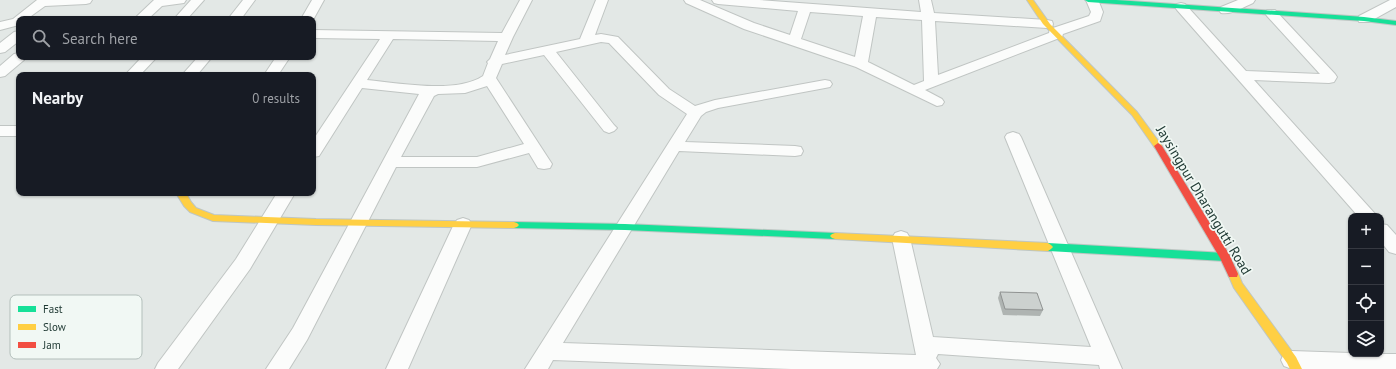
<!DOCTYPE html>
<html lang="en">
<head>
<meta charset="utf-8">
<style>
	body { margin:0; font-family:"PT Sans",sans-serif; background:#242831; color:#f1f3f6 }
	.controls { position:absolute; right:12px; bottom:12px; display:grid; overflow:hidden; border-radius:8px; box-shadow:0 1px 3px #0004 }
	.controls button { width:36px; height:36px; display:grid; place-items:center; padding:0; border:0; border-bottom:1px solid #363941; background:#171b24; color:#f1f3f6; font:20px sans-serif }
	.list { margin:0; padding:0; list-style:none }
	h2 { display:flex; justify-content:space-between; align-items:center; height:52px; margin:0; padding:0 16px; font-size:17px }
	h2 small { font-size:13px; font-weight:400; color:#9ea1a6 }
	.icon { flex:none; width:22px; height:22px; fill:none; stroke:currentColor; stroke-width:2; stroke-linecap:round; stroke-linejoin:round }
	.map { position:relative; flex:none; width:1396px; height:369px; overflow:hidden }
	.search { position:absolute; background:#171b24; box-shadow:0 1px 3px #0004; left:16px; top:16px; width:300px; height:44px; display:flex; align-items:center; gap:10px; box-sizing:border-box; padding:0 14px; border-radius:8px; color:#9ea1a6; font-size:15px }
	.panel { position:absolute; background:#171b24; box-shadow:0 1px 3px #0004; left:16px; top:72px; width:300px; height:124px; border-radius:8px }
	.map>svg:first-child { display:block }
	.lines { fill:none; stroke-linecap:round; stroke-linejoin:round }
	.street-casing { stroke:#c0c5c3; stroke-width:2 }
	.fast-casing { stroke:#bec6c3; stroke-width:2 }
	.slow-casing { stroke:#bec6c3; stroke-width:2 }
	.jam-casing { stroke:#bec6c3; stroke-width:2 }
	.street { fill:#fbfcfb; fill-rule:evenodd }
	.fast { fill:#16e098; fill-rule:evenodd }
	.slow { fill:#ffcf43; fill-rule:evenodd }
	.jam { fill:#f24e42; fill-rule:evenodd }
	.wall { fill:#afb4b2 }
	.building { fill:#ccd1cf; stroke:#8f9291 }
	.labels { text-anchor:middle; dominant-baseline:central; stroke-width:3.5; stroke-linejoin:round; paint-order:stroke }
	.street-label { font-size:14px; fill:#213b35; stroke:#f1f8f4 }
	.key { fill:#f1f8f4; stroke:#b3bfbb; stroke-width:1 }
	.key-label { font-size:11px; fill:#213b35 }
</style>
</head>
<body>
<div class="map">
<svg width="1396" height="369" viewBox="0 0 1396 369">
	<rect width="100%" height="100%" fill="#e3e8e6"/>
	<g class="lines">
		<defs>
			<path id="street" d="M37,0H92L90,3L86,4L45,6L27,19H19V25L0,30V22L13,19Z
				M154,0H186L184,3L162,6L148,19H134Z
				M191,0H204L187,19H174Z
				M243,0H255L241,19H228Z
				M312,0H324L313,20L301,19Z
				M520,0H532L513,37L505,55L580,39L596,0H608L595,35L601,34L618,37L669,89L695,106L715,100L825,80L830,81L832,84L830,87L825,88L718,108L706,112L701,116L685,142L795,146L801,147L803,151L801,155L795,156L679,151L563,343L916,355L892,238L895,233L901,231L907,233L910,238L933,337L1091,347L1005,137L1007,134L1013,132L1019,134L1021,137L1122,369H1100L1099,365L938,354L936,358L940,364L937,369H791L553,360L548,369H525L687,114L659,95L609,43L601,42L556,52L614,125L617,128L614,131L609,133L604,131L544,55L502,64L496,78L552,164L550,168L544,169L538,168L529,153L477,167H396L307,340L289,369H266L293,328L419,94L362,88L319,156L313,157V140L380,39L313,38V30L502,33ZM393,39L498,41L490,59L487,62L488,63L483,76C456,94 399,83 367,80ZM487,86L524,144L477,157H401L434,96L438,94L465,93Z
				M684,0H700L754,23L790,35L798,11L718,4L714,3L712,0H759L921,12L919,0H931L934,13L1047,20L1052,21L1053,24L1052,27L1047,28L935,21L938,75L1049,33L1050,29L1089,16L1091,12L1086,0H1100L1099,2L1103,12L1100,21L1063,34L1062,37L925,90L942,99L944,102L942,105L937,106L856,67L744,29L686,3ZM810,12L863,16L855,57L801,39ZM876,17L922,20L924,81L914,85L868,62Z
				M1238,0H1255L1253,3C1244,7 1231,15 1221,13L1219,10L1221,7Z
				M1390,0H1396V7L1369,22H1359L1358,19L1359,16Z
				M1181,3L1185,4L1246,71L1320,74L1267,16L1265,13L1267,10H1275L1335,74L1337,77L1334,82L1329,83L1254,80L1377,216H1358L1177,10L1175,7L1177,4Z
				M19,31V41L5,52L0,53V43L14,32Z
				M19,53V57H26L24,60L5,76L0,77V66L14,54Z
				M142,57H157L140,75H125Z
				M198,57H212L197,75H182Z
				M276,57H290L278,75H264Z
				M0,126H19V136H0Z
				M277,193H295L250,269L178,369H155L158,363L236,259Z
				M463,218L469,220L472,224L408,369H386L454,224L457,220Z
				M1381,224L1387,225L1396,235V254L1389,252L1381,242Z
				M1292,351L1351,353V354H1396V369H1292L1284,366L1281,360L1284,354Z"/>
			<path id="fast" d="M1085,0H1116L1364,17L1396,21V25L1364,21L1088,2Z
				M514,222L625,224L835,233L838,234L840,236L838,238L835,239L625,230L514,228L511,227L509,225L511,223Z
				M1048,243L1225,253L1229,254L1230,257L1229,260L1225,261L1048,251L1045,249L1043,247L1045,245Z"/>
			<path id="slow" d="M1027,0H1033L1050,24L1137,112L1162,146L1161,148H1155L1132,115L1043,24Z
				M176,193H186L191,202L196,208L214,215L316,219L514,222L517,223L519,225L517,227L514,228L316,225L213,221L190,212L184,206Z
				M835,233L1048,243L1051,245L1053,247L1051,249L1048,251L835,239L832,238L830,236L832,234Z
				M1233,270L1237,271L1242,283L1296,357L1302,369H1290L1287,363L1234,288L1228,274L1229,271Z"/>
			<path id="jam" d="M1158,143L1162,146L1229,254L1238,274L1237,277H1229L1220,258L1154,146Z"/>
		</defs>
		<use href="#street" class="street-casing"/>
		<use href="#fast" class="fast-casing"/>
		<use href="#slow" class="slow-casing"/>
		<use href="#jam" class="jam-casing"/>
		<use href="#street" class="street"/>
		<use href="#fast" class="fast"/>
		<use href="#slow" class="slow"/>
		<use href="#jam" class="jam"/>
	</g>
	<path class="wall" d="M1000,292L1043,310L1040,316L1003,315L998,298Z"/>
	<path class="building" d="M1000,292L1037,293L1043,310L1005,309Z"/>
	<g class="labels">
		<g class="street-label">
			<text transform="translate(1204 200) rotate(59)">Jaysingpur Dharangutti Road</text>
		</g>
	</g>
	<rect x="10" y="295" width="132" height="64" rx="6" class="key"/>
	<rect x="18" y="306" width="18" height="6" fill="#16e098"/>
	<rect x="18" y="324" width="18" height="6" fill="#ffcf43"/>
	<rect x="18" y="342" width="18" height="6" fill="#f24e42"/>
	<g class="key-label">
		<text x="43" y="313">Fast</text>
		<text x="43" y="331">Slow</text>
		<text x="43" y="349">Jam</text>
	</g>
</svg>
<div class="controls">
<button>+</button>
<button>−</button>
<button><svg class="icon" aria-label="locate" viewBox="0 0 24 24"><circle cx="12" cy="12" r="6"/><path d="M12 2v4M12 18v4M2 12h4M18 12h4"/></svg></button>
<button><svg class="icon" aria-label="layers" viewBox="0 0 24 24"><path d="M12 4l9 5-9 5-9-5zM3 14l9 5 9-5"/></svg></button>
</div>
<div class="search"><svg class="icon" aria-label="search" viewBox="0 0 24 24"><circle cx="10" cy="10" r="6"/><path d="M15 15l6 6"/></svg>Search here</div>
<section class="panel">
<h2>Nearby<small>0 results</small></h2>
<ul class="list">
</ul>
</section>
</div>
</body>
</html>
